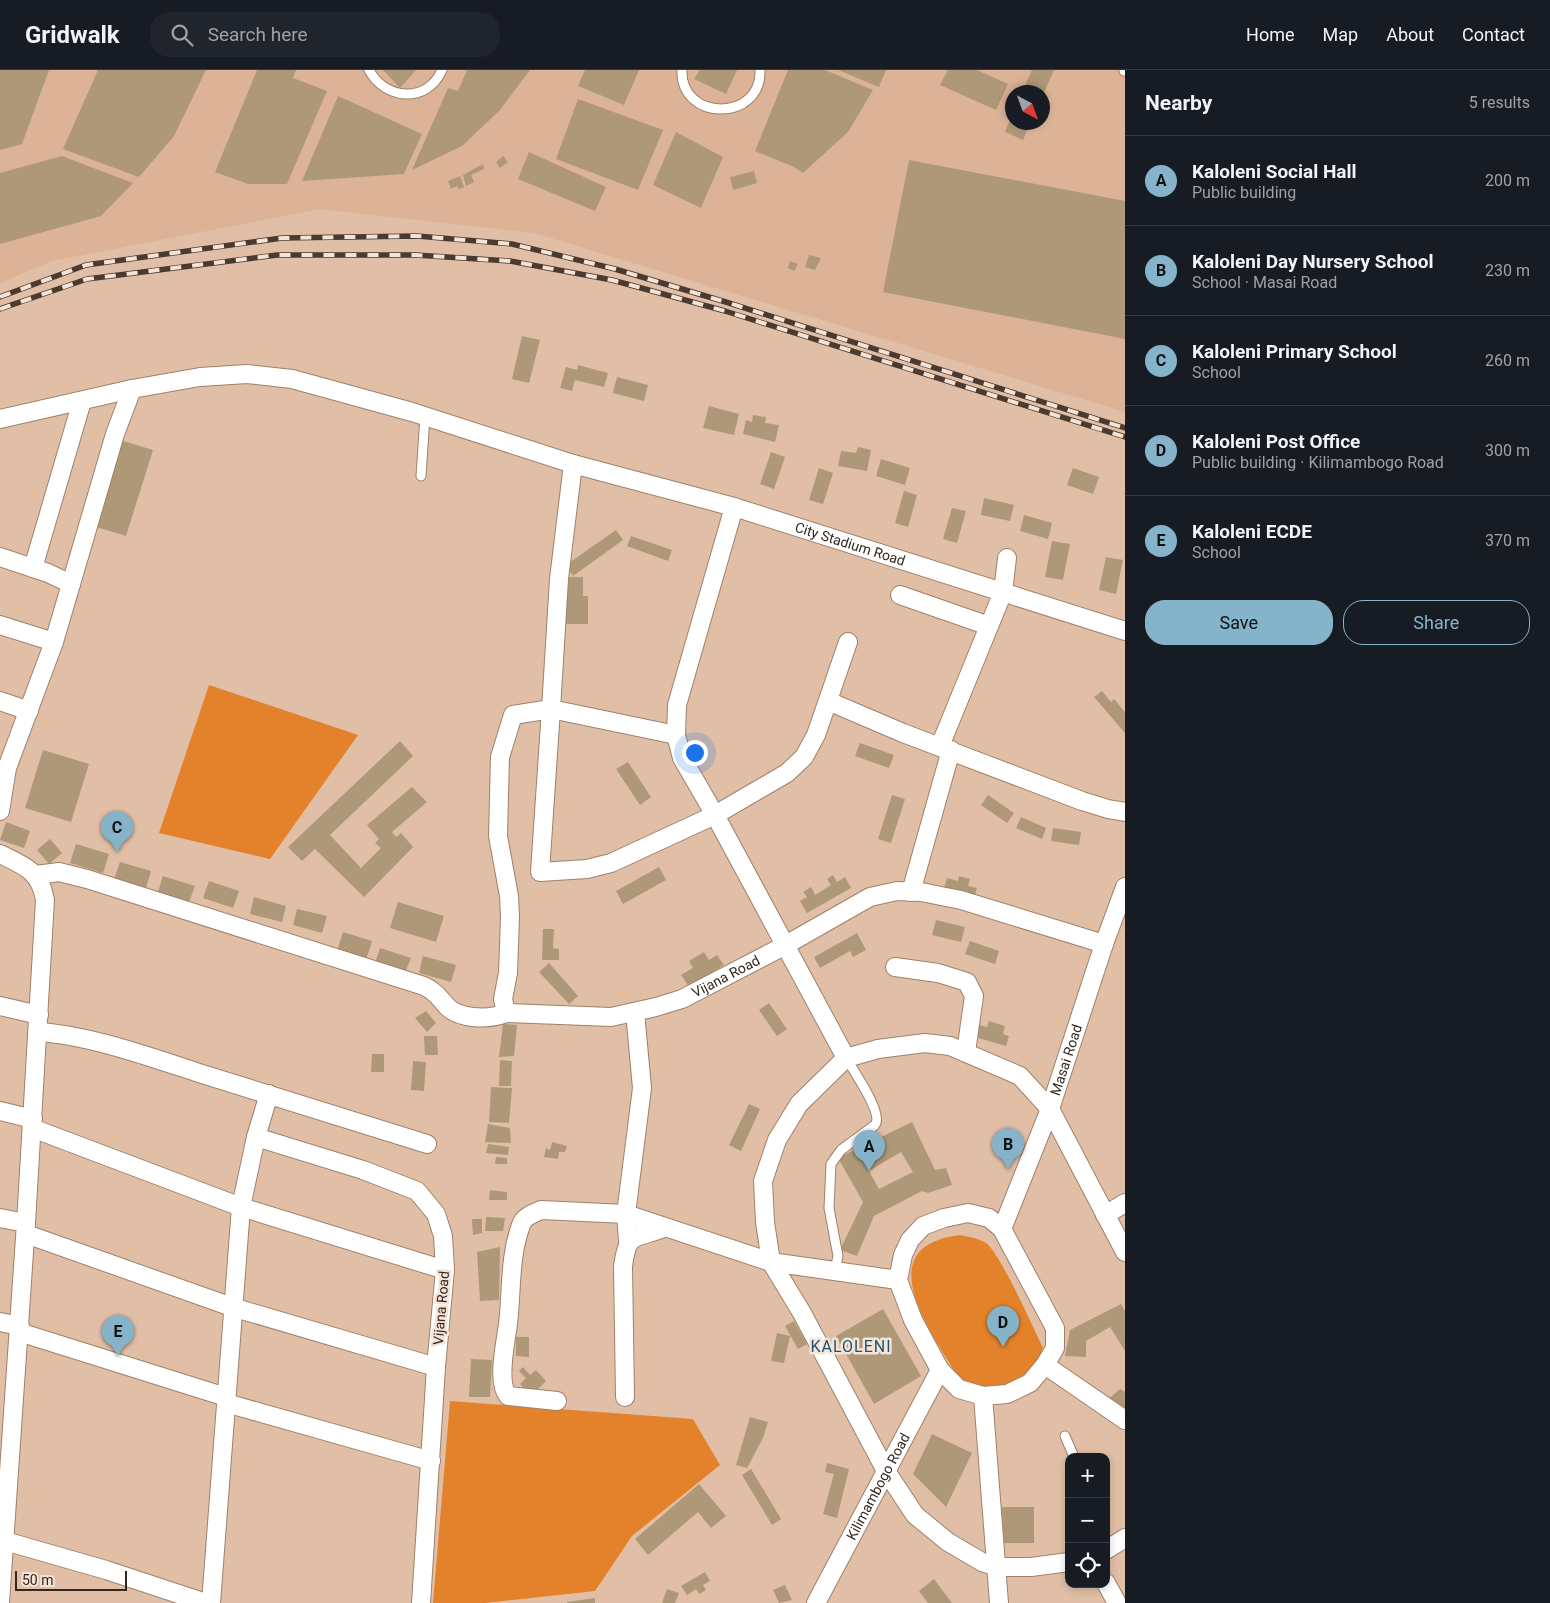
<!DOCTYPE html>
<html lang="en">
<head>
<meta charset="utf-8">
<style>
	body { margin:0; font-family:Roboto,sans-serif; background:#20242c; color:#f1f3f6 }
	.controls { position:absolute; right:15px; bottom:15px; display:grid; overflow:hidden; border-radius:10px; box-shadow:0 2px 8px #0003 }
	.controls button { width:45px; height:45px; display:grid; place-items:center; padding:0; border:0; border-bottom:1px solid #363941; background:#171b24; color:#f1f3f6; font:25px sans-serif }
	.compass { position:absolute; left:1005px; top:15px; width:45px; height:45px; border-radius:50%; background:#171b24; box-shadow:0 2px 8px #0003; rotate:139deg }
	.scale { position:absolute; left:15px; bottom:12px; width:112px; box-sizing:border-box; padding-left:5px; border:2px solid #34271e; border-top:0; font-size:14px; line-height:18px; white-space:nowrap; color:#34271e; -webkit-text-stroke:4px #f5e3d6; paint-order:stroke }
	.you { position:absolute; left:694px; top:682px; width:18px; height:18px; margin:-12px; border:4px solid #fff; border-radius:50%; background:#1a73e8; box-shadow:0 0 0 8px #1a73e833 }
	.badge { display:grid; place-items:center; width:32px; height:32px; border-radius:50%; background:#85b4ca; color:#111; font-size:16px; font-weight:700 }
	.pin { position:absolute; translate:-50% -41px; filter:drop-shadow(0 1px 2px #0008) }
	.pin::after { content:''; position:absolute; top:26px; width:18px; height:15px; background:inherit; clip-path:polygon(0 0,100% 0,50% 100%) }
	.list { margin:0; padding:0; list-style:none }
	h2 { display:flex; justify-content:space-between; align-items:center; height:65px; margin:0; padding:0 20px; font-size:21px }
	h2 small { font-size:16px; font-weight:400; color:#9ea1a6 }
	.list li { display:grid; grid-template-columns:32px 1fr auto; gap:15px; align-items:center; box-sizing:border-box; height:90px; padding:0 20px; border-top:1px solid #363941 }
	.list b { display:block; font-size:19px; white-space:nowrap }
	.list p { margin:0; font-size:16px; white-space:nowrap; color:#9ea1a6 }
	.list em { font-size:16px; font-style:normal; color:#9ea1a6 }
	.actions { display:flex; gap:10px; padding:15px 20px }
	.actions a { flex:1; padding:11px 0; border:1px solid #85b4ca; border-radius:20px; text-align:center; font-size:18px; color:#85b4ca }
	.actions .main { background:#85b4ca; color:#111 }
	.icon { flex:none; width:28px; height:28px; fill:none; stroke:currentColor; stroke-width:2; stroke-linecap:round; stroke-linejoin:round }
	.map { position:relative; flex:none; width:1125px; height:1533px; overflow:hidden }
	header { display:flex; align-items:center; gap:30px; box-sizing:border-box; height:70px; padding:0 25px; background:#171b24; border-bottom:1px solid #363941 }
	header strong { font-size:24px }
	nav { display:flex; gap:28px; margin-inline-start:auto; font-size:18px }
	.search { width:350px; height:45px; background:#20242c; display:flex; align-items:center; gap:12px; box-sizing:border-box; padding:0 18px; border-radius:20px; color:#9ea1a6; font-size:19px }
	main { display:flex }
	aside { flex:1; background:#171b24 }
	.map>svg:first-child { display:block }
	.built { fill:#dcb396; fill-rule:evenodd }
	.green { fill:#e3822b }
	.building { fill:#ae9878; fill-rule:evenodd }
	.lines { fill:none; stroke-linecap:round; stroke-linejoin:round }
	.service-casing { stroke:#a08069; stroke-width:11 }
	.minor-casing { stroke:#a08069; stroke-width:20 }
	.service { stroke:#fff; stroke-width:9 }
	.minor { stroke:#fff; stroke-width:18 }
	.rail-casing { stroke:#4a3a2f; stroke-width:5.5 }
	.rail { stroke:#f5e3d6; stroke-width:4; stroke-dasharray:11; stroke-linecap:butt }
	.labels { text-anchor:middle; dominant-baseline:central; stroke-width:5; stroke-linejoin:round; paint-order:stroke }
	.street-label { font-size:14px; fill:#34271e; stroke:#f5e3d6 }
	.quarter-label { font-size:16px; letter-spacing:1px; fill:#195575; stroke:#f5e3d6 }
</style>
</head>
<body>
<header>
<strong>Gridwalk</strong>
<div class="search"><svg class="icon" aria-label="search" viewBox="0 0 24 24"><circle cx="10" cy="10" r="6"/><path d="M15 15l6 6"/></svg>Search here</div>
<nav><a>Home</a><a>Map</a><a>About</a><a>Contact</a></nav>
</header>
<main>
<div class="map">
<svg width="1125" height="1533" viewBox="0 0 1125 1533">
	<rect width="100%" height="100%" fill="#e1bfa6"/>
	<path class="built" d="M0,0H1125V342L534,163L320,139L52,191L0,213ZM1012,22H1042V52H1012Z"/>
	<path class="green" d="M209,615L358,665L270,789L159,763Z
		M960,1165C969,1167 978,1168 986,1173C1000,1183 1034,1259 1043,1278L1034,1300L1017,1319L964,1317C938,1271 862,1177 960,1165Z
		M450,1331L693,1349L720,1395L632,1466L595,1521L485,1533H433Z"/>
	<path class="building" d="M0,0H49L22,74L0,80Z
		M98,0H206L174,66L139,107L63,79Z
		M257,0H296L293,8L327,21L287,114H248L215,102Z
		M383,0H416L400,18Z
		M467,0H530L500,40L462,76L412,100L448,18L458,21Z
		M585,0H639L624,35L578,16Z
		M700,0H737L726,24L694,9Z
		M788,0H825L873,20L848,62L803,103L794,97L755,81Z
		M838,0H886L879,17Z
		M948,0H977L1008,14L996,40L940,15Z
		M1032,0H1054L1042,27V22H1022Z
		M338,26L422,64L404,104L302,111Z
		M578,29L663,60L638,120L556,89Z
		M1012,45V52H1031L1023,70L1005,62Z
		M676,62L723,87L701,138L653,115Z
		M529,82L606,117L595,141L518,109Z
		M62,86L133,113L101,146L0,174V103Z
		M503,86L508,92L500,98L496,92Z
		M909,90L1125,131V269L883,222Z
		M483,94L484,99L471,105L474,112L466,116L463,105Z
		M754,101L757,113L733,120L730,107Z
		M460,106L464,117L459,119L457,116L451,119L448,111Z
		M809,185L821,188L815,200L805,197Z
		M790,191L798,194L794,201L788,198Z
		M522,266L540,270L529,313L512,309Z
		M578,295L608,303L604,317L575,310L572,321L560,318L566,297L577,300Z
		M617,307L648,315L644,331L613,323Z
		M709,336L739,344L734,365L703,358Z
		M753,345L766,347L765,353L779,355L775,372L743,364L746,350L752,352Z
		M120,370L153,380L126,466L93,456Z
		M858,377L871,380L867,401L838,396L841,381L856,383Z
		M771,382L785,387L774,419L760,414Z
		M881,389L910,398L905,415L876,406Z
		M819,398L833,403L823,434L809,430Z
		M1073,398L1099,407L1093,424L1067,415Z
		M904,421L917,425L908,457L895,453Z
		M984,428L1014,435L1010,451L981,445Z
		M952,438L966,441L957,473L943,469Z
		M1024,445L1052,453L1048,469L1020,461Z
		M616,460L623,470L573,506L566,495Z
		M631,466L672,480L668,491L627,476Z
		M1052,471L1070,474L1063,510L1045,507Z
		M1106,487L1123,490L1116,524L1099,520Z
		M564,507H583V526H588V554H564Z
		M1102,621L1111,632L1114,629L1125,642V663L1094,627Z
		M400,671L413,686L330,765L361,798L381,778L375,773L379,769L367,755L412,717L427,732L392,762L396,767L401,763L413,777L364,827L315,779L302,791L288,777Z
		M860,673L894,685L889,698L855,686Z
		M43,680L89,694L71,752L25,738Z
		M628,692L651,727L640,735L616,699Z
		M892,725L905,729L891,773L878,769Z
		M988,725L1014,743L1007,753L981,735Z
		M1021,747L1046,758L1042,769L1016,758Z
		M6,752L30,761L24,778L0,770Z
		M1053,758L1081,762L1079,775L1051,771Z
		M50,769L62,783L49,794L37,780Z
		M76,774L109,784L103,803L70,793Z
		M120,792L151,801L146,818L114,809Z
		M659,797L666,810L623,834L616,821Z
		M833,805L837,812L845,807L851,818L807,843L800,831L807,827L803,822L811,817L815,825L831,815L827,809Z
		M163,806L195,816L189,832L158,822Z
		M959,806L970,809L968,816L977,818L974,829L943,821L947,808L958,811Z
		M209,811L239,821L233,838L203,828Z
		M254,827L286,836L282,852L250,844Z
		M398,832L444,846L436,872L390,858Z
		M297,839L327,846L322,863L293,855Z
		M936,850L965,857L961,872L932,865Z
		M543,859H554L553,878L559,879V890H542Z
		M343,862L372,871L366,890L337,881Z
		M857,863L866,880L853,887L850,881L820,898L814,887Z
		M970,871L999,881L995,894L965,884Z
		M380,878L411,888L405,903L375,893Z
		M704,882L709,890L717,885L724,895L689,917L681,905L693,898L689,891Z
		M423,886L456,895L451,912L419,903Z
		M549,893L578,926L569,934L539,902Z
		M769,933L787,959L777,966L759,940Z
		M426,941L436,953L427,962L415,948Z
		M989,951L1005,956L1003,964L1009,966L1006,976L975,967L979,955L987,957Z
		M503,954L517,955L514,986L499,987Z
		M424,966H437L438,985H425Z
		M372,984H384V1002H371Z
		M500,990L512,991L511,1016H499Z
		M413,991L426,992L424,1021L411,1020Z
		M491,1017L512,1018L509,1053L489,1052Z
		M749,1034L760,1039L741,1081L729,1075Z
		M912,1052L935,1100L946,1098L952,1115L928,1123L922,1121L874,1146L857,1186L840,1180L863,1132L838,1088ZM901,1082L913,1102L879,1119L869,1101Z
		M488,1054L510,1058L511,1073L485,1072Z
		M552,1072L567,1076L565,1082H559L558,1089L544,1087L546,1078L550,1080Z
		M488,1074L509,1077L508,1085L486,1083Z
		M496,1087L507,1088V1094H495Z
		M490,1120L507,1122V1130H489Z
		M486,1147L505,1148L503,1161H485Z
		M472,1149H482V1163L473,1165Z
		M500,1177L499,1230L480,1231L477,1182Z
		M1121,1234L1125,1241V1281L1110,1257L1086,1271V1287L1065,1286L1070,1260Z
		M883,1239L921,1306L874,1334L836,1266Z
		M794,1251L807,1274L798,1279L785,1256Z
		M777,1263L790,1266L784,1293L771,1291Z
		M516,1267H529V1287L516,1286Z
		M471,1289L492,1290L490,1327H469Z
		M523,1297L530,1305L536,1300L546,1311L531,1326L520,1314L526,1308L519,1301Z
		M1120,1319L1125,1322V1346L1106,1331Z
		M750,1347L768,1352L763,1368L747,1398L736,1395Z
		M932,1364L972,1383L946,1437L913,1404Z
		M827,1393L849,1399L837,1448L823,1444L834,1404L825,1402Z
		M751,1399L781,1449L772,1455L742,1405Z
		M699,1414L726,1446L711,1458L698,1442L648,1485L635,1469Z
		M1002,1437H1034V1473H1003Z
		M705,1502L710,1511L703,1515L706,1520L699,1524L696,1519L687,1525L681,1516Z
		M934,1509L952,1533H928L919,1521Z
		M785,1515L792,1530L779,1533L773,1520Z
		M667,1519L679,1523L675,1533H662Z
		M595,1528V1533H567V1532Z"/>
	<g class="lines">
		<defs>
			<path id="service" d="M369,0C385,30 427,34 442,0
				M682,0C680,52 762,52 760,0
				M1124,1L1125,0
				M421,406L425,346
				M835,1200L838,1186L829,1138L831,1094L841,1080L875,1055C884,1044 853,1000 846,988
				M1065,1366L1074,1387"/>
			<g id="minor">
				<path id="s1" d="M0,349L132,319L200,307L247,304L292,309L412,342L573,394L734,437L1125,561"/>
				<path id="s2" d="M573,394L559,509L551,639L513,645L500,687L498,766L509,826L510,847L508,903L503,929L506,943L611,947L656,937L682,929L784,876L870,827L897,821L921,822L961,830L1104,874"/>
				<path d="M734,437L677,635L676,665L682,688L715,745L846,988"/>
				<path d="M0,487L48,503L71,514"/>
				<path d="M33,498L82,331"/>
				<path d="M900,525L989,556"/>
				<path d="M0,555L54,572"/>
				<path d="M0,631L29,641"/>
				<path d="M828,631L903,663L1082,731L1108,739L1125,742"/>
				<path d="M676,665L551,639L540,802L587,799L611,793L715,745L787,703L804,687L816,665L848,572"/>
				<path d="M940,676L1003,522L1007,488"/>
				<path d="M0,741L7,698L54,572L115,364L132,319"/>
				<path d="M0,784C25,796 40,801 45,830L26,1153L0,1533"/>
				<path d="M36,805L59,802L87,809L424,916C434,921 437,925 444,933C456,950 489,950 506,943"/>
				<path d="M911,822L951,680"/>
				<path d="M895,897L938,903L967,912L974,926L966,982"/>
				<path d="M0,936L39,945"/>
				<path d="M38,962C89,965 150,987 199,1003C275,1026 351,1050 427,1074"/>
				<path d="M0,1041L33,1049"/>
				<path d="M32,1058L241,1137L445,1200"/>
				<path d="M256,1067L363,1100L417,1121L436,1144L443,1166L445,1200L436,1297L421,1533"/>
				<path d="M968,1143L989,1148L1002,1159L1055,1258V1278L1045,1295L1030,1313L1007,1324L983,1326L959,1319L940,1300L913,1250L898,1210L903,1185L910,1170L923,1156L944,1148Z"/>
				<path d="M1105,1145L1125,1133"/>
				<path d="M0,1148L26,1153"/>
				<path id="s3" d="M1002,1159L1050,1039L1104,874L1125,817"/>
				<path d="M26,1164L232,1237L436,1297"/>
				<path d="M628,1171L626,1144L642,1018L635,942"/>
				<path d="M0,1252L20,1256"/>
				<path d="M19,1262L226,1327"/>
				<path d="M1045,1295L1125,1350"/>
				<path d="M983,1326L999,1533"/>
				<path d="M625,1327L623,1196C628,1160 634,1170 664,1158"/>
				<path d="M557,1331L508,1326C496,1312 506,1271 508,1254C512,1221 509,1188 521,1155C523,1147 534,1143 541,1140L626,1144L771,1192L898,1210"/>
				<path d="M226,1333L431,1391"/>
				<path d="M5,1471L106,1500L206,1533"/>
				<path d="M1106,1480L1125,1468"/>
				<path d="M1069,1492L1031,1497H997L982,1492L948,1472L915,1445L886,1401L802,1243L771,1192L765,1152L763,1111L777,1070L799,1034L846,988L878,979L925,973L950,976L1020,1006L1050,1039L1125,1182"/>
				<path d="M1106,1513L1117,1533"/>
				<path d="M211,1533L241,1137L256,1067L269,1024"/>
				<path id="s4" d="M816,1533L940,1300"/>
			</g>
		</defs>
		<use href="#service" class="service-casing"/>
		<use href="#minor" class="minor-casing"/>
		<use href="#service" class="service"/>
		<use href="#minor" class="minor"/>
		<defs>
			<path id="rail" d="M0,227L86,195L282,168L417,166L512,174L615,199L729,233L1125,358
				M0,239L87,209L277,185H415L510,191L612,210L725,241L1125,367"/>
		</defs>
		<use href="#rail" class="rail-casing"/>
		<use href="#rail" class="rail"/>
	</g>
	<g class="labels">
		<g class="street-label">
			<text stroke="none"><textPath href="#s1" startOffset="879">City Stadium Road</textPath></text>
			<text stroke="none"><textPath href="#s2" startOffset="814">Vijana Road</textPath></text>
			<text stroke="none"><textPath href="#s3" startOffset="181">Masai Road</textPath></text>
			<text transform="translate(441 1238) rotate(-85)">Vijana Road</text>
			<text stroke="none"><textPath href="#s4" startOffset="132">Kilimambogo Road</textPath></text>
		</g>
		<g class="quarter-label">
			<text x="851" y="1276">KALOLENI</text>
		</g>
	</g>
</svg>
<div class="controls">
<button>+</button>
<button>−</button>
<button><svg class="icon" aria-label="locate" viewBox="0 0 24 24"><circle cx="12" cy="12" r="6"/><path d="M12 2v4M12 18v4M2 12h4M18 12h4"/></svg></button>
</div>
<svg class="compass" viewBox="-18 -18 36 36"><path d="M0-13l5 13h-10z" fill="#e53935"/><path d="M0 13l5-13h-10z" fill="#9ea1a6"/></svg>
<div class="scale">50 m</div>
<div class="you"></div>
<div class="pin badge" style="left:869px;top:1101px">A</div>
<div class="pin badge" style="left:1008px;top:1099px">B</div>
<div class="pin badge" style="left:117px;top:782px">C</div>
<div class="pin badge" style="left:1003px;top:1277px">D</div>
<div class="pin badge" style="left:118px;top:1286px">E</div>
</div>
<aside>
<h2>Nearby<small>5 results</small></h2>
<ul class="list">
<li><span class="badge">A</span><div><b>Kaloleni Social Hall</b><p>Public building</p></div><em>200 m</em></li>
<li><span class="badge">B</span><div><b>Kaloleni Day Nursery School</b><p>School · Masai Road</p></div><em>230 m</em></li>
<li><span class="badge">C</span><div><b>Kaloleni Primary School</b><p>School</p></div><em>260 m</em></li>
<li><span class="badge">D</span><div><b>Kaloleni Post Office</b><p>Public building · Kilimambogo Road</p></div><em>300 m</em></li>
<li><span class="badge">E</span><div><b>Kaloleni ECDE</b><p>School</p></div><em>370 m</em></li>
</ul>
<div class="actions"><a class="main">Save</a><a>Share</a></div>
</aside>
</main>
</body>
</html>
